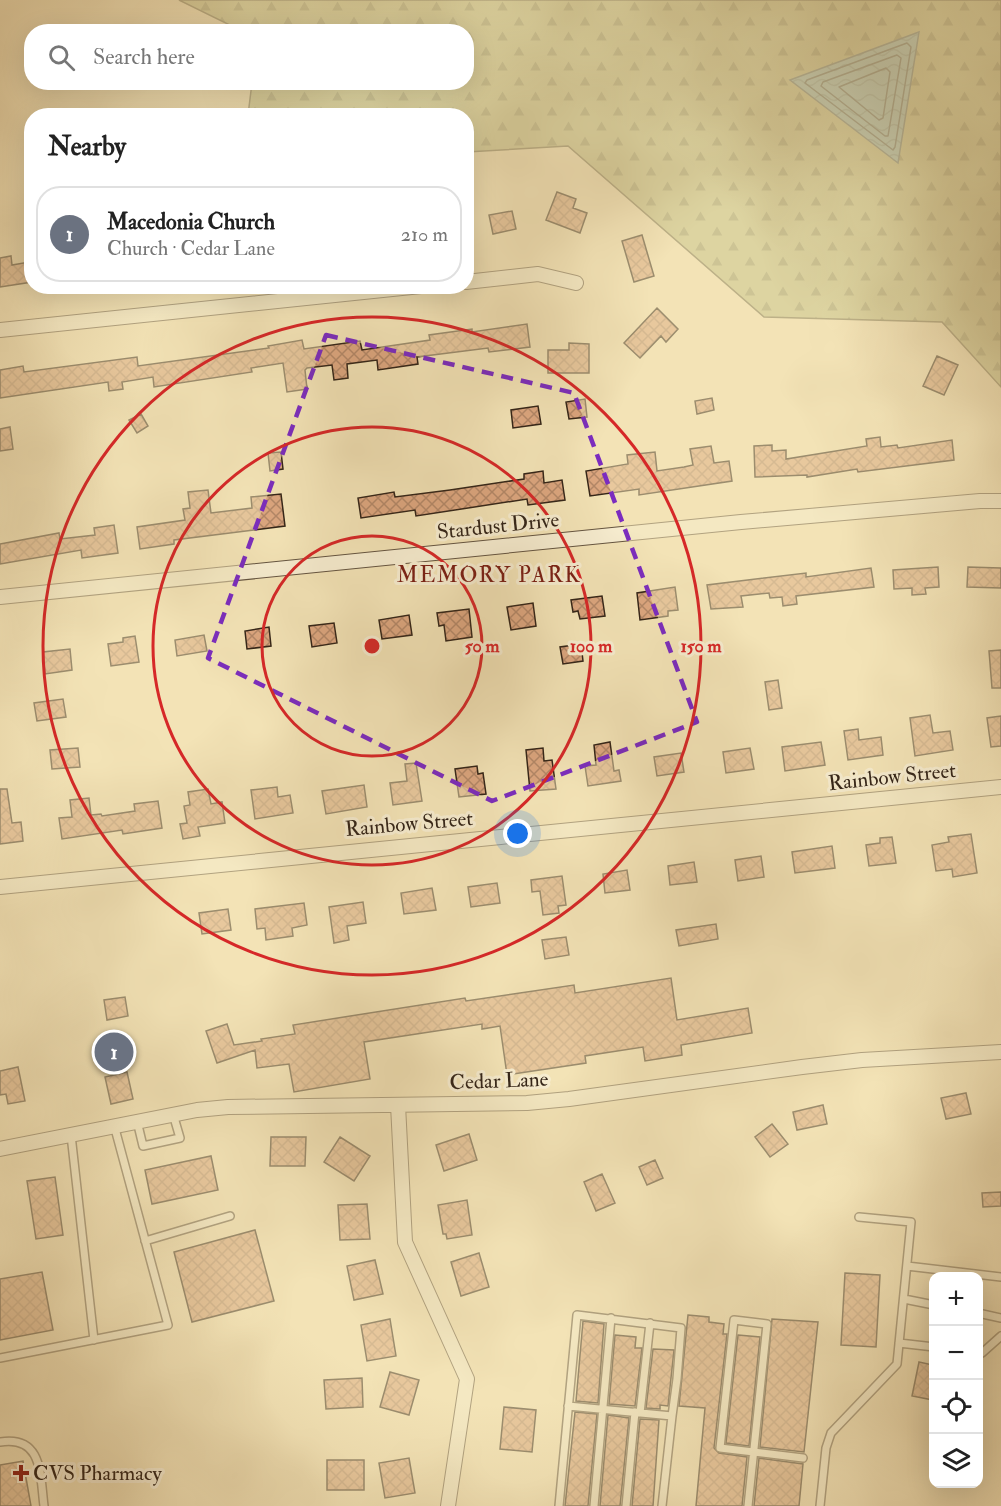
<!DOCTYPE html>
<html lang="en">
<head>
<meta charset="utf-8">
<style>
	body { margin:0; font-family:"IM FELL Double Pica",serif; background:#f6f6f6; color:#222 }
	.controls { position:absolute; right:18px; bottom:18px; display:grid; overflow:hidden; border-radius:12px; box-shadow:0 6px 24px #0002 }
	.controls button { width:54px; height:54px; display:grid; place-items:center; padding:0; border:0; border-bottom:2px solid #e0e0e0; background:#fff; color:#222; font:30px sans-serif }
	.you { position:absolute; left:518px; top:834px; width:21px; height:21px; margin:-15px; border:4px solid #fff; border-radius:50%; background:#1a73e8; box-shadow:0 0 0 9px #1a73e833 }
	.badge { display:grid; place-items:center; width:39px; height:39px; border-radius:50%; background:#d93025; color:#fff; font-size:20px; font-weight:700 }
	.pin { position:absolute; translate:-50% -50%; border:3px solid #fff; box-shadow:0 2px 6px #0006 }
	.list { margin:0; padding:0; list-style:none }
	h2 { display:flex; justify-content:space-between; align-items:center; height:78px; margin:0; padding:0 24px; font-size:26px }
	h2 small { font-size:20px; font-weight:400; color:#767676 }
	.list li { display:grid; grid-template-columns:39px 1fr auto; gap:18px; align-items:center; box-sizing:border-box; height:96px; margin:0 12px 12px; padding:0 12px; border:2px solid #e0e0e0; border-radius:24px }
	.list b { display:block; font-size:22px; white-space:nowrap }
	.list p { margin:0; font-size:20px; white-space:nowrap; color:#767676 }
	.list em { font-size:20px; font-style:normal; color:#767676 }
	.icon { flex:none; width:33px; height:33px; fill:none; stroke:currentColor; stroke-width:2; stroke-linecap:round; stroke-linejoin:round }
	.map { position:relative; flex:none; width:1001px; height:1506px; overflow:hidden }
	.search { position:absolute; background:#fff; box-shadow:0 6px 24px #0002; left:24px; top:24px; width:450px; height:66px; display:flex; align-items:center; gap:15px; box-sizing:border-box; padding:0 21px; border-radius:24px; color:#767676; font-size:22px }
	.panel { position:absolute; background:#fff; box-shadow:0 6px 24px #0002; left:24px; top:108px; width:450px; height:186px; border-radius:24px }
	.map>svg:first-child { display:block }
	.forest { fill:url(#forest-firs); stroke:#7c7350; stroke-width:1.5 }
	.water { fill:url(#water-waves); stroke:#728076; stroke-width:1.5 }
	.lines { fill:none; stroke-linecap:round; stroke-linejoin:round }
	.shore { stroke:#687166; stroke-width:1.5 }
	.building { fill:url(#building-cross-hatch); stroke:#342518; stroke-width:1.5 }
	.lane-casing { stroke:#645440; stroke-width:10 }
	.street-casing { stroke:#645440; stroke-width:16 }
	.lane { stroke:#f7edd0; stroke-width:7 }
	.street { stroke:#f7edd0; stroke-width:14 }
	.marked { fill:none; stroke:#7b2cbf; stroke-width:4.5; stroke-dasharray:12 8; stroke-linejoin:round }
	.ring { fill:none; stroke:#d62828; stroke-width:3 }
	.poi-dot { fill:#8f2418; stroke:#f7edd0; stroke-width:2 }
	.labels { text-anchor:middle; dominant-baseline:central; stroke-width:6; stroke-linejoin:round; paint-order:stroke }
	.street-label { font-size:21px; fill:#342518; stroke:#f7edd0 }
	.poi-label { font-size:21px; fill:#342518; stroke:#f7edd0; text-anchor:start }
	.neighbourhood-label { font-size:22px; letter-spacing:1.5px; fill:#7a1f14; stroke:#f7edd0 }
	.centre { fill:#d62828; stroke:#f7edd0; stroke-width:3 }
	.ring-label { font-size:18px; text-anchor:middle; font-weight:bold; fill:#d62828; stroke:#f7edd0; stroke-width:6; stroke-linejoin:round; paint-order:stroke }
</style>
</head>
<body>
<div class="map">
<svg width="1001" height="1506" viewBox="0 0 1001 1506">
	<defs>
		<pattern id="forest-firs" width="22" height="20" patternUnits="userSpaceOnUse" patternTransform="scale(1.5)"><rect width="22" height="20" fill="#c3c188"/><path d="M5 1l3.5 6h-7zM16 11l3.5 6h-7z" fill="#9f9d6e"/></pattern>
		<pattern id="water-waves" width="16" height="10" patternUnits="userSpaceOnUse" patternTransform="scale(1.5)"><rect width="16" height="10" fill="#9cbdb4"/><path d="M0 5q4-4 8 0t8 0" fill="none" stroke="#87a29a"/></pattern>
		<pattern id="building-cross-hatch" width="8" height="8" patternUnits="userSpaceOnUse" patternTransform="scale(1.5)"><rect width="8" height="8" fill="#dca67f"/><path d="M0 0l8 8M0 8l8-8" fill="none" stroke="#b38767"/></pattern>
	</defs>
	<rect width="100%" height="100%" fill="#f3e3b6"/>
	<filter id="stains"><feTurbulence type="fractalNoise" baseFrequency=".00333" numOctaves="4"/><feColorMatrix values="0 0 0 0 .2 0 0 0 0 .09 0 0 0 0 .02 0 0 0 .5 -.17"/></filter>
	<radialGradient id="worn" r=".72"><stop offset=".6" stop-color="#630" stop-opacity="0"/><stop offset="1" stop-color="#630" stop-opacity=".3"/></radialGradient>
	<path class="forest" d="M179,0H1001V387L942,322L764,317L568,146L467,152L466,116L248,115L252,83L466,82V32L238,31L234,27Z"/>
	<path class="water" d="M919,32L898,163L790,80Z"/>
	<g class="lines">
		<path class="shore" d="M907,43L911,47L895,147L893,150L805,83L807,80Z
			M897,55L901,58L888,136H885L821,86L823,82Z
			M886,68L890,72L883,118L879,120L839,87Z"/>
	</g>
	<path class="building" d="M557,192L576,199L573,208L587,213L580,233L546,220Z
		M512,211L516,229L493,234L489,215Z
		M642,235L654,276L634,282L622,241Z
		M11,256L12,265L29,262L32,282L0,287V258Z
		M657,308L678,329L666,342L661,336L640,358L624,343Z
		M527,324L530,347L489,352L488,348L417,357L418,364L378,370L377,360L347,364L348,378L334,380L332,365L307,368L305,370L307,389L287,392L283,363L251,368L252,372L154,387L153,377L122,382L123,389L109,391L108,382L0,398V370L23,366L24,372L137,357L138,366L269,348L268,346L302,340L304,349L360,341L362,350L430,340L429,335L472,329V332Z
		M569,343L589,344V373H548V350H569Z
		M937,356L958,365L944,395L923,386Z
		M712,398L714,410L697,414L695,401Z
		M585,399L587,417L569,419L566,402Z
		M538,406L541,424L513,428L511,410Z
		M141,414L148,426L137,433L129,420Z
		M10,427L13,449L0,451V429Z
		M880,437L881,447L897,445L898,448L952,440L954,460L858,472L857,469L807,477V475L755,477L754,446L772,445V451L786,450V459L867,446L866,439Z
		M711,446L714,463L729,461L732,481L639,495V489L590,496L586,471L628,464L627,455L655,452L657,471L684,467L693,465L690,449Z
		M281,452L283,469L270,471L268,453Z
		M543,471L544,483L562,480L565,500L528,505L527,499L416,516L415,510L361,518L358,498L394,492L395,497L450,490L524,479V474Z
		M208,490L211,513L252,508L251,497L281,494L285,526L174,540V544L140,549L137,527L185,520L183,509L190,508L188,492Z
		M114,525L118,553L82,558L81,550L0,564V544L59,533L60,539L95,535L94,528Z
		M938,567L939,587L925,588L926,594L912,595V588L894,589L893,570Z
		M968,567L1001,568V588L967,587Z
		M871,568L874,587L796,596L797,604L783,606L782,597L770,598L769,593L741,596L743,607L711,609L707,585L806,573V577Z
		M675,587L678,610L668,611V616L640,620L637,593Z
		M602,596L605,616L580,619L578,611L573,612L571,600Z
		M533,603L536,626L511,630L507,607Z
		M469,609L472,637L446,641L444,625L439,626L437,613Z
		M409,615L412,635L382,639L379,620Z
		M334,623L337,643L312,647L309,626Z
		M269,627L271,646L247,649L245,631Z
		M204,635L207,651L177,656L175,640Z
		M135,636L139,662L111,666L108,644L123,642V638Z
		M581,644L583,661L563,664L560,647Z
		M70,649L72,670L45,674L43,652Z
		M1001,650V688H992L989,651Z
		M778,680L782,708L769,710L765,682Z
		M63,699L66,717L37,721L34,703Z
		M930,715L933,733L950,731L953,750L915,756L910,718Z
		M1001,716V746L991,747L987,718Z
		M858,729L859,740L881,737L883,755L848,760L844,731Z
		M610,742L614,771L619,770L621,781L588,786L585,766L596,765L594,745Z
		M821,742L825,765L785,771L782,747Z
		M78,748L80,767L52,769L50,750Z
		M543,748L544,761L552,760L556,789L530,791L526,750Z
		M750,748L754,769L726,773L723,752Z
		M681,753L684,772L657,776L654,757Z
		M416,763L422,801L393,805L390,783L407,781L405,764Z
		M477,766L478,774L483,773L486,794L459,797L455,769Z
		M364,785L367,807L326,814L322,791Z
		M277,787L278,797L290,795L293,813L255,819L251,790Z
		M0,789H7L12,823L21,822L23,841L0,844Z
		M208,789L211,804L222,802L225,823L198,827L200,836L183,839L180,824L187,823L184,806L190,805L188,792Z
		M89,798L91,815L101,814L102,816L135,811L134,804L158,801L162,828L123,834L122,830L62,839L59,818L72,817L70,800Z
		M971,834L977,873L953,877L952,869L936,871L932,845L949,842L948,837Z
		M892,837L896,863L869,866L866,845L880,843V838Z
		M832,846L835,868L795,873L792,852Z
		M761,856L764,877L738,881L735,860Z
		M694,862L697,882L670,885L668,866Z
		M627,870L630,890L605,893L603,874Z
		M562,876L566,905L558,906L559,913L543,915L540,891L532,892L531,880Z
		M497,883L500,903L471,907L468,887Z
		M432,888L436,910L404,914L401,893Z
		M363,902L366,923L347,926L349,940L334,943L329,907Z
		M304,903L307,925L292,928L293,936L266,940L265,928L257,929L255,909Z
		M228,909L231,930L202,934L199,913Z
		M716,924L718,939L679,946L676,930Z
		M566,937L569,955L545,959L542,940Z
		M671,978L677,1020L748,1008L752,1033L681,1045L682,1055L645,1061L643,1047L585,1056L586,1063L507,1075L500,1026L482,1029V1024L364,1042L370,1079L294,1092L289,1064L257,1068L255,1050L217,1063L206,1031L227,1024L234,1045L262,1041L261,1039L295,1034L293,1025L465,998L466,1001L574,985L575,993Z
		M125,997L128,1016L107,1020L104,1000Z
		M18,1067L25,1101L8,1104L6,1094L0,1095V1071Z
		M127,1072L133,1099L111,1104L105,1077Z
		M966,1093L971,1114L946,1119L941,1098Z
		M823,1105L827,1124L797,1130L793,1112Z
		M772,1124L788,1144L770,1157L755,1137Z
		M469,1134L477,1160L444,1171L436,1145Z
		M271,1137H306L305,1166H270Z
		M340,1137L370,1156L354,1181L324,1162Z
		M211,1156L218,1190L152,1204L145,1170Z
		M655,1160L663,1178L647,1185L639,1167Z
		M602,1174L615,1203L596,1211L584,1182Z
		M55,1177L63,1235L36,1239L27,1181Z
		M1001,1192V1206L983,1207L982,1193Z
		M467,1200L472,1235L447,1239L446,1234H443L438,1205Z
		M367,1204L370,1239L340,1240L338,1205Z
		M255,1230L274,1301L192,1322L174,1252Z
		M479,1253L489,1287L461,1296L451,1262Z
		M375,1260L383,1294L354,1300L347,1266Z
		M42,1272L53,1330L0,1340V1279Z
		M845,1273L880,1275L876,1347L841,1345Z
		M688,1315L709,1317V1322L724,1324L723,1334H727L714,1448L719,1453L747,1457L742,1506H696L705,1408L679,1406Z
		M390,1319L396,1356L367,1361L361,1325Z
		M772,1319L818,1322L804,1452L760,1447Z
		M583,1321L604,1324L598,1403L576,1401Z
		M615,1335L636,1337L635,1348H642L635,1406L609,1404Z
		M738,1335L760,1337L749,1446L726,1443Z
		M653,1349L674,1350L668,1406L660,1405V1409L646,1408Z
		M919,1362L933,1365V1400L912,1396Z
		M390,1372L419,1380L409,1415L380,1407Z
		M362,1378L363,1407L326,1409L324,1380Z
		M504,1407L536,1410L532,1452L500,1449Z
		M575,1412L597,1414L588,1506H565Z
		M608,1415L629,1418L620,1506H600Z
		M640,1419L659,1420L653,1506H632Z
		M409,1458L415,1493L385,1498L379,1463Z
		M759,1458L803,1464L799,1506H754Z
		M327,1460H364V1490H327Z
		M23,1461L31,1506H0V1465Z"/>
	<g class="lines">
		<defs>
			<path id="lane" d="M137,1121L143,1146L180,1138L173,1114
				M71,1135L94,1340
				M145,1241L230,1216
				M907,1266L1001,1277
				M904,1299L934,1305
				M978,1313L1001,1318
				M899,1343L934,1347
				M978,1353H982L1001,1336
				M0,1358L168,1325L114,1125
				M640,1413L650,1323
				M0,1442C43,1435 40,1475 44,1506
				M559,1506L577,1315L681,1328L677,1379L672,1416L568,1406
				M594,1506L611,1318
				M626,1506L635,1412
				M662,1506L672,1416
				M748,1506L767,1324L734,1320L720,1448L803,1458
				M820,1506L826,1448L831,1433L897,1364L911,1222L859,1217"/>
			<path id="street" d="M466,282L538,274L576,283
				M0,330L421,286
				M0,597L741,522L980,501H1001
				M0,887C334,852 667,822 1001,787
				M398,1105L405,1242L467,1379L448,1506
				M0,1149L197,1110L228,1107L527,1103L569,1099L802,1067L862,1060L1001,1052"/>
		</defs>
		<use href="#lane" class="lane-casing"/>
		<use href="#street" class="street-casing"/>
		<use href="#lane" class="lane"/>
		<use href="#street" class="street"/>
	</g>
	<path d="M0 0H1001V1506H0ZM326,335L574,393L697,722L492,801L208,658Z" fill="#f3e3b6" fill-opacity=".55" fill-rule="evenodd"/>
	<path class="marked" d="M326,335L574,393L697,722L492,801L208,658Z"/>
	<g class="ring">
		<circle cx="372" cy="646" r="110"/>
		<circle cx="372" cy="646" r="219"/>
		<circle cx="372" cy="646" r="329"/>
	</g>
	<path class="poi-dot" d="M18 1464h6v6h6v6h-6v6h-6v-6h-6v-6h6z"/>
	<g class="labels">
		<g class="street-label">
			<text transform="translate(498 526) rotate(-6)">Stardust Drive</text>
			<text transform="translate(892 777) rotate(-6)">Rainbow Street</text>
			<text transform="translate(409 824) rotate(-5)">Rainbow Street</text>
			<text transform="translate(499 1081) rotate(-2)">Cedar Lane</text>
		</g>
		<g class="poi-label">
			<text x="33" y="1473">CVS Pharmacy</text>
		</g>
		<g class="neighbourhood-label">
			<text x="489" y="575">MEMORY PARK</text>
		</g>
	</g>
	<circle cx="372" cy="646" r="9" class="centre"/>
	<g class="ring-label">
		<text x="482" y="652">50 m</text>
		<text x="591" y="652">100 m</text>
		<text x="701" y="652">150 m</text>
	</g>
	<rect width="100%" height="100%" filter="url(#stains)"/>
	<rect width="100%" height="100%" fill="url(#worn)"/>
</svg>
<div class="controls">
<button>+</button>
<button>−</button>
<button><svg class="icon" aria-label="locate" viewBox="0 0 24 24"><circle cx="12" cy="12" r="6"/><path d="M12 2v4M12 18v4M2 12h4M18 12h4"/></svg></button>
<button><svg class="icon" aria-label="layers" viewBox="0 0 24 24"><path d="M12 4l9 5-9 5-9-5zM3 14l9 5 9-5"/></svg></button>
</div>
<div class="you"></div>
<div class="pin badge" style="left:114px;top:1052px;background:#6b7280">1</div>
<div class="search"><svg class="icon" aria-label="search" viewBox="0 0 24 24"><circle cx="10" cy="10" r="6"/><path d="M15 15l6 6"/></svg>Search here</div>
<section class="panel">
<h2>Nearby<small></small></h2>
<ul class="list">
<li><span class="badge" style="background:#6b7280">1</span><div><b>Macedonia Church</b><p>Church · Cedar Lane</p></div><em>210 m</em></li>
</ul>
</section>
</div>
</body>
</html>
